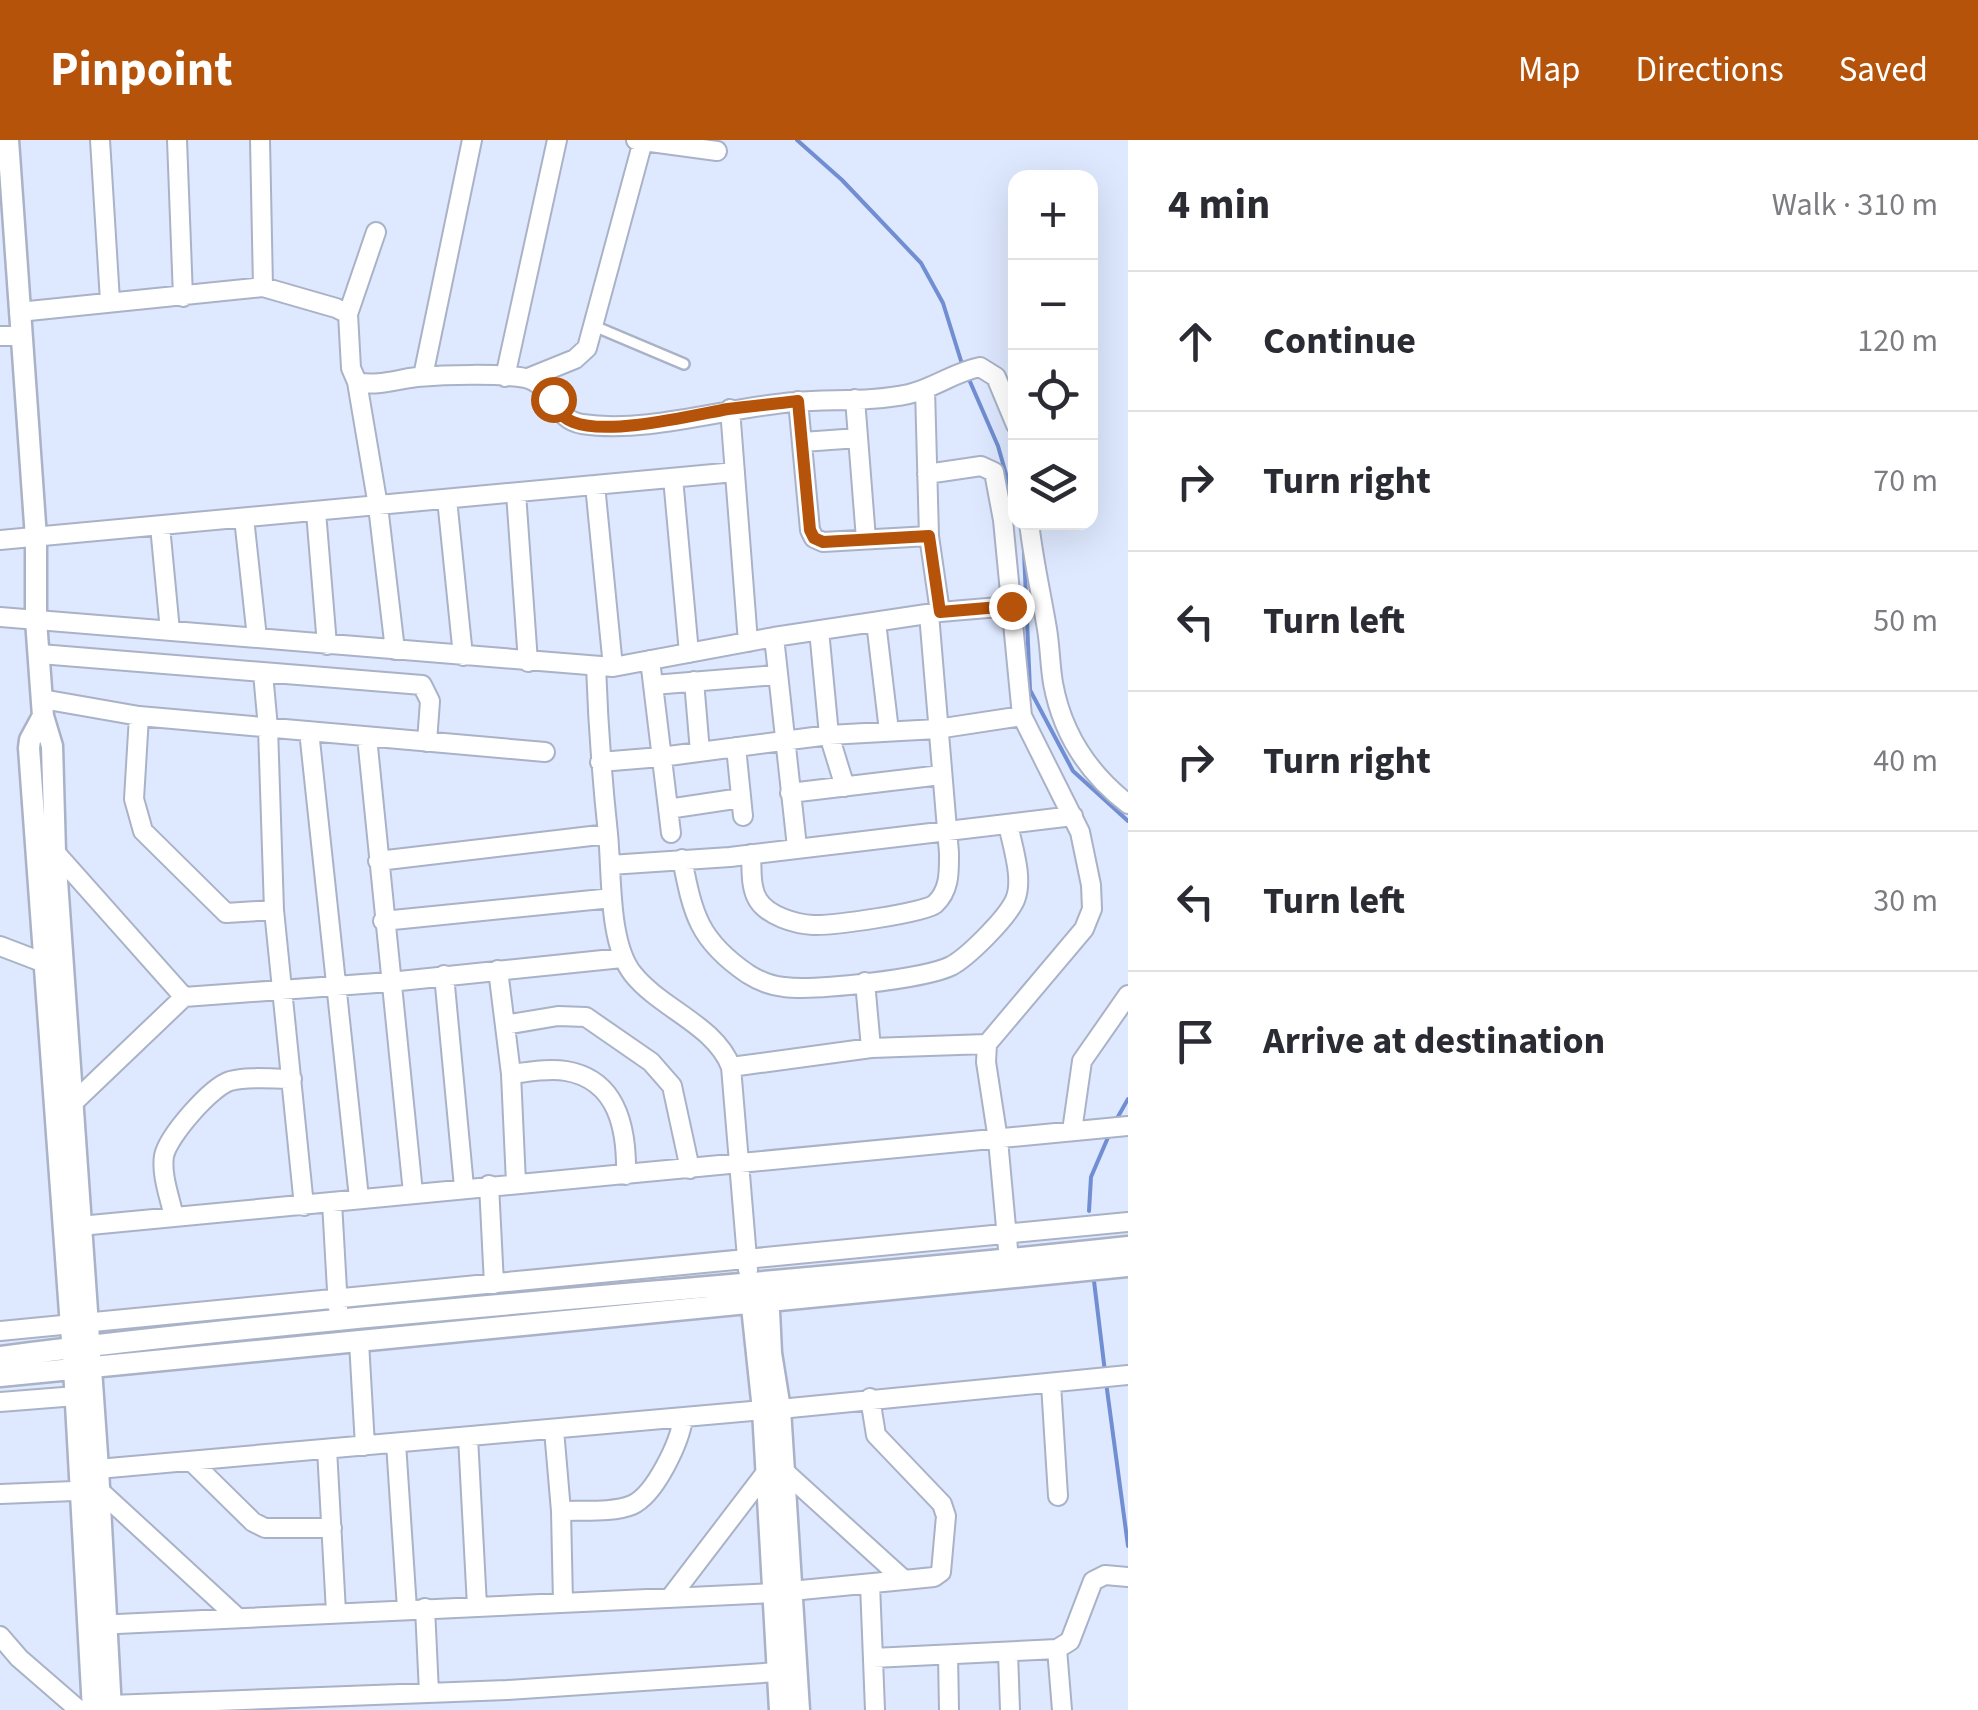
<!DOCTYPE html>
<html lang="en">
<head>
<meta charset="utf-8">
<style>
	body { margin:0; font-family:"Source Sans 3",sans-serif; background:#f2f2f3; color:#2b2b33 }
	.controls { position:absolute; right:30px; top:30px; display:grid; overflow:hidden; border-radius:20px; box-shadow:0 10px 40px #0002 }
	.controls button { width:90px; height:90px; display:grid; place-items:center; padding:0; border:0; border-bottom:2px solid #e1e1e2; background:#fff; color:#2b2b33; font:50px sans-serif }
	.stop { position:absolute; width:30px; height:30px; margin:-22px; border:8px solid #b45309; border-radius:50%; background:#fff }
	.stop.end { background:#b45309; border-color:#fff; box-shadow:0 2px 10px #0008 }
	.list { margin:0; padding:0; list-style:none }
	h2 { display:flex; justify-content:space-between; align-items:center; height:130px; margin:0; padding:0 40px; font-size:42px }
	h2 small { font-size:32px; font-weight:400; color:#7c7c81 }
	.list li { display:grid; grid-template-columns:65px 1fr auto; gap:30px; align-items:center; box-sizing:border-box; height:140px; padding:0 40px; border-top:2px solid #e1e1e2 }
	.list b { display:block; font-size:38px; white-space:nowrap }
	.list em { font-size:32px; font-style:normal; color:#7c7c81 }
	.icon { flex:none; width:55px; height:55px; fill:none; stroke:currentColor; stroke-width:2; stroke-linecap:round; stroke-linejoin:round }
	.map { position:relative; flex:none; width:1128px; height:1570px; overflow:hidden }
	header { display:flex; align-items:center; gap:60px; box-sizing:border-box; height:140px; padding:0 50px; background:#b45309; color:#fff }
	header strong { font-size:48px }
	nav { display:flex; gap:55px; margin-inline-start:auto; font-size:35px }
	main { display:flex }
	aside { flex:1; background:#fff }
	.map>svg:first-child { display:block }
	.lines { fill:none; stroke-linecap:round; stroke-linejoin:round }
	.stream { stroke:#708ed1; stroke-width:4 }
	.service-casing { stroke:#a9b2c6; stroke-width:14 }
	.minor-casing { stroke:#a9b2c6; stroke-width:22 }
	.tertiary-casing { stroke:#a9b2c6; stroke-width:25 }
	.service { stroke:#fff; stroke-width:9 }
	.minor { stroke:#fff; stroke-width:18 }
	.tertiary { stroke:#fff; stroke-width:20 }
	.route { stroke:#b45309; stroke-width:12 }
</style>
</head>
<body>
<header>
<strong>Pinpoint</strong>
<nav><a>Map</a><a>Directions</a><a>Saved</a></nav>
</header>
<main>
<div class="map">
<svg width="1128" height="1570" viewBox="0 0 1128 1570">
	<rect width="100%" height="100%" fill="#dee8fe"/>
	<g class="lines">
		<path class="stream" d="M797,0L842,40L921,123L943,163L962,224
			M968,237L998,306L1016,369
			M1024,411L1030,550L1073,631L1128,681
			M1115,982L1128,959
			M1089,1071L1091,1037L1109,995
			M1094,1141L1105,1232
			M1106,1242L1128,1406"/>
		<defs>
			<path id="service" d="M594,186L684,224"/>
			<path id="minor" d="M100,0L110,161
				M177,0L183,157
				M260,0L263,147
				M636,0L717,11
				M19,172L263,147L336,168L348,174L351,228L357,242C377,247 398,239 417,237C444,235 500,233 525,238C553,244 553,280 582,284C649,294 727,267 795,262C833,259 872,262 909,254C935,248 954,232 980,227L996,237L1016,285
				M348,174L376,92
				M0,196H20
				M423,236L472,0
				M505,237L557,0
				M528,238L575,219L587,208L643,1
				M357,242L378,366L395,510
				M925,249L929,396L940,472
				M855,259L866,399
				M798,261L810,390L814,398L823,402L929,396
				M730,269L748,502
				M803,302L858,298
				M927,334L981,326L994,332L1003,380L1022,576L1080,692L1091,745L1092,769L1084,789L987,904L986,922L998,1000L1010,1131
				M673,338L689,513
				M595,345L613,527
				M516,353L528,522
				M447,359L463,516
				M316,372L327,505
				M244,378L257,498
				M1029,382C1033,419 1041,453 1047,489C1050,507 1050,525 1053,543C1062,593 1088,633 1128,664
				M160,386L170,491
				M0,400L735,332
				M0,477L613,527L774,497L940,472L1011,466
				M876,482L889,591
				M819,490L829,595L845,647
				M774,497L797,707
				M40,514L422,545L430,561L427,602
				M650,520L671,693
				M596,526C598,583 602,638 608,694C612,733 608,803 633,834C661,869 715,885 731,927L748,1130
				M263,533L268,588L274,770L304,1066
				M694,541L700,612
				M653,545L776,535
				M42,559L139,576L545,612
				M139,576L134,659L143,691L226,773L274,770
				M309,591L359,1058
				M367,597L413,1053
				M736,607L743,676
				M600,622L661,617L829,595L937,589L1022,576
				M790,653L941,635
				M668,669L741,658
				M55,712L184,857
				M751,714C752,729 750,747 758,760C768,776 795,784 813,785C831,786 924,773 935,764C950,750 949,732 949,713L929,474
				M682,719C693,774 698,800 748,834C759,841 772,846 784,847C815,851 924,839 951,826C968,817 1007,778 1015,760C1024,739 1012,705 1008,684
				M378,721L608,694
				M610,725L730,717L1073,676
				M383,781L612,758
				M0,806L55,827
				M498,830L511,934L516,1043
				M444,835L464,1047
				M865,842L871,908
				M505,885L558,876L586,877L651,922L672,946L690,1029
				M731,927L871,908L987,904
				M511,934C529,932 548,928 566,931C619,940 627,991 626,1035
				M65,965L73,963L184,857L390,842L622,818
				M1072,991L1082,921L1128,855
				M489,1045L494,1144
				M332,1062L338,1168
				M174,1077C170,1058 161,1035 164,1016C168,996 211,947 230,941C248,936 273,939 292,939
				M80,1086L1128,986
				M0,1191L1128,1082
				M359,1202L365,1306
				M1051,1244L1058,1356
				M870,1258L876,1295L942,1364L946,1376L941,1432L934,1437L904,1440
				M0,1262L76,1256
				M780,1269L1128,1235
				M554,1290L561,1371L563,1462
				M468,1297L477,1466
				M396,1303L407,1469
				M327,1309L336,1472
				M191,1321L253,1382L265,1388H332
				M98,1329L763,1270
				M784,1331L904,1440L791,1451
				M0,1354L99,1350L238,1478
				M561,1371C582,1370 613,1373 632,1365C655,1355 680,1302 683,1278
				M870,1444L875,1570
				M670,1458L767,1331
				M425,1468L429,1553
				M96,1485L775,1453
				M0,1496L19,1518L79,1570
				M1057,1509L1062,1570
				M1008,1513L1010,1570
				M948,1515L949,1570
				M873,1518L1057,1509L1070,1501L1093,1441L1105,1435L1128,1437
				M110,1565L507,1550L778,1532"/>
			<path id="tertiary" d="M8,0L36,398V480L43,576L52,606L55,712L98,1329L111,1570
				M43,576L30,600L29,608L74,1228L93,1570
				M750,1148L763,1270L780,1570
				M768,1150L771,1213L780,1269L799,1570
				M0,1217C375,1169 752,1148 1128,1107
				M0,1236L1128,1126"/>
		</defs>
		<use href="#service" class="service-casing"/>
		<use href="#minor" class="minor-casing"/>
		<use href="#tertiary" class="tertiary-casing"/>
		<use href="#service" class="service"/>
		<use href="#minor" class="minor"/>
		<use href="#tertiary" class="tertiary"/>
	</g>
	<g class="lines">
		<path class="route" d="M553,259C558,270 561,277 573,282C608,296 690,276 728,269C751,266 775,264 798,261L810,390L814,398L823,402L929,396L940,472L1011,466"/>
	</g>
</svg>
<div class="controls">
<button>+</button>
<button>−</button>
<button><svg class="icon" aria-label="locate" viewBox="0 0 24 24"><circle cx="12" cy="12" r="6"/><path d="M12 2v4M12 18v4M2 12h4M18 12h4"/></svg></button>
<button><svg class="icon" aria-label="layers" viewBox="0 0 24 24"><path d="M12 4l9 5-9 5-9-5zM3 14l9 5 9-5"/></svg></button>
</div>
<div class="stop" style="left:553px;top:259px"></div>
<div class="stop end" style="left:1011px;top:466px"></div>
</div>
<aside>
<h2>4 min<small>Walk · 310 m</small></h2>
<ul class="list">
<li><svg class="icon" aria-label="ahead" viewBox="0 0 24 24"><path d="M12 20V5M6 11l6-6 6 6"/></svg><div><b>Continue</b></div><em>120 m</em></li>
<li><svg class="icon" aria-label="right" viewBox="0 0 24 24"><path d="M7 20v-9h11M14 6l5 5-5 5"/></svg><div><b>Turn right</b></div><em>70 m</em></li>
<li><svg class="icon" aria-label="left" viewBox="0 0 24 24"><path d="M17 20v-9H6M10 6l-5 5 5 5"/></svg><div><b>Turn left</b></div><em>50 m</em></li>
<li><svg class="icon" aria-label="right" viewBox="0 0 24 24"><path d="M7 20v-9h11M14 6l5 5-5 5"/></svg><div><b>Turn right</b></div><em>40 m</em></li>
<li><svg class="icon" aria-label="left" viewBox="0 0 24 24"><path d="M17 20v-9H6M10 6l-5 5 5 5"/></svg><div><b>Turn left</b></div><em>30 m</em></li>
<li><svg class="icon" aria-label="arrive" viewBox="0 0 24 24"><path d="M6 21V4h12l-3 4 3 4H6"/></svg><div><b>Arrive at destination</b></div></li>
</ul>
</aside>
</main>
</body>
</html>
